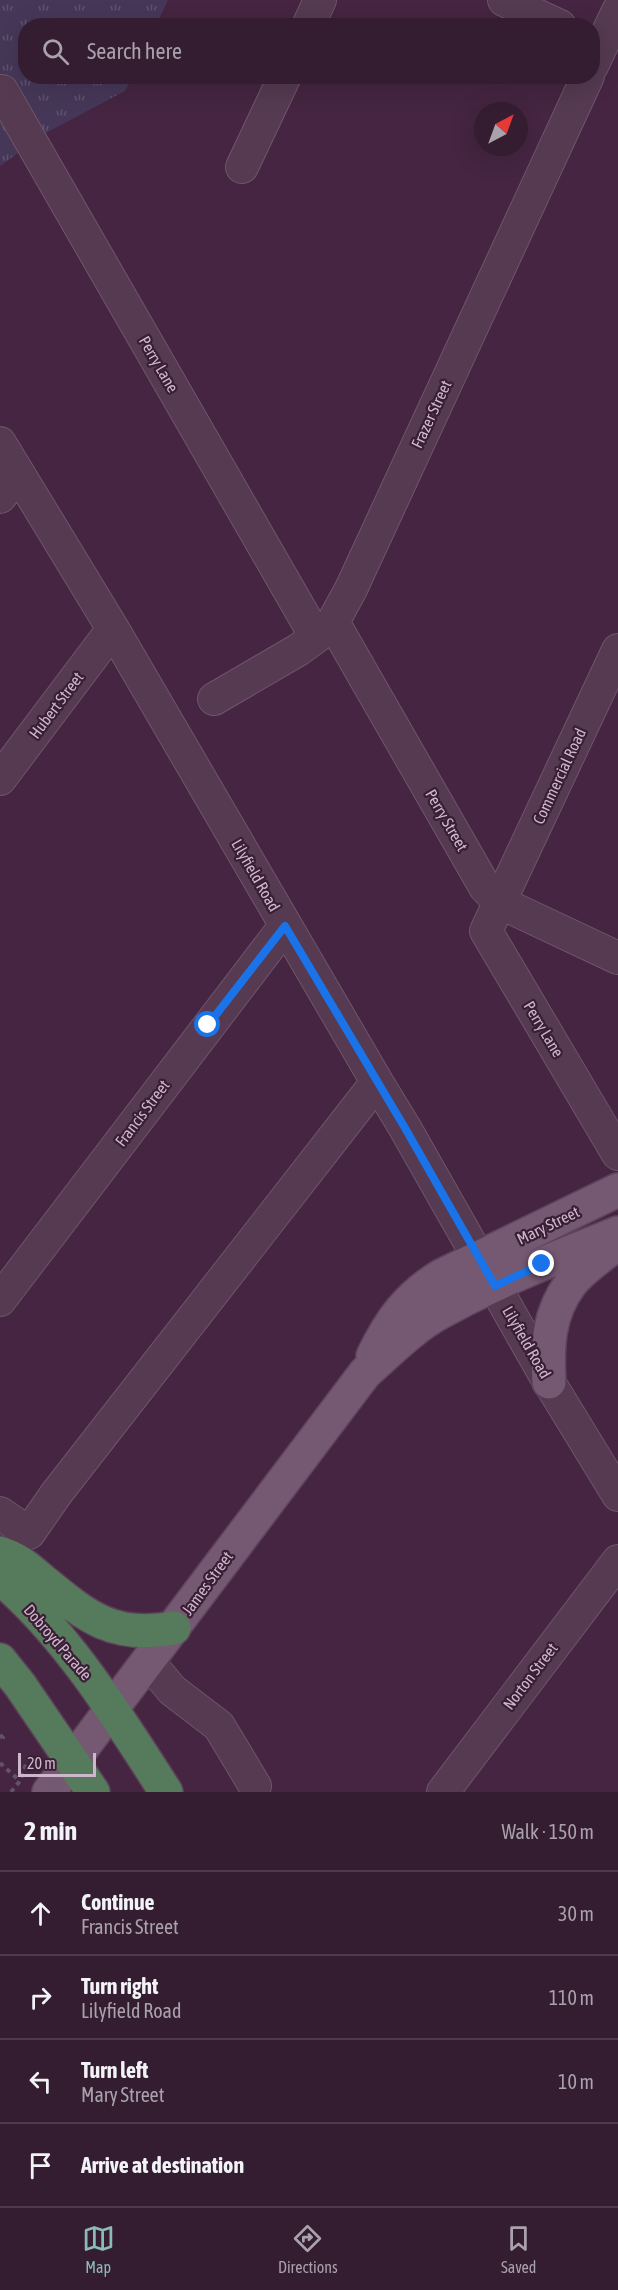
<!DOCTYPE html>
<html lang="en">
<head>
<meta charset="utf-8">
<style>
	body { margin:0; font-family:"Asap Condensed",sans-serif; background:#3f293d; color:#f1f3f6 }
	.compass { position:absolute; left:474px; top:102px; width:54px; height:54px; border-radius:50%; background:#341c31; box-shadow:0 6px 24px #0002; rotate:41deg }
	.scale { position:absolute; left:18px; bottom:15px; width:78px; box-sizing:border-box; padding-left:6px; border:3px solid #ceb7ca; border-top:0; font-size:16px; line-height:21px; white-space:nowrap; color:#ceb7ca; -webkit-text-stroke:4px #3a1e36; paint-order:stroke }
	.stop { position:absolute; width:18px; height:18px; margin:-14px; border:4px solid #1a73e8; border-radius:50%; background:#fff }
	.stop.end { background:#1a73e8; border-color:#fff; box-shadow:0 2px 6px #0008 }
	.list { margin:0; padding:0; list-style:none }
	h2 { display:flex; justify-content:space-between; align-items:center; height:78px; margin:0; padding:0 24px; font-size:26px }
	h2 small { font-size:20px; font-weight:400; color:#a9a1ab }
	.list li { display:grid; grid-template-columns:39px 1fr auto; gap:18px; align-items:center; box-sizing:border-box; height:84px; padding:0 24px; border-top:2px solid #4e3a4d }
	.list b { display:block; font-size:22px; white-space:nowrap }
	.list p { margin:0; font-size:20px; white-space:nowrap; color:#a9a1ab }
	.list em { font-size:20px; font-style:normal; color:#a9a1ab }
	.icon { flex:none; width:33px; height:33px; fill:none; stroke:currentColor; stroke-width:2; stroke-linecap:round; stroke-linejoin:round }
	.map { position:relative; flex:none; width:618px; height:1792px; overflow:hidden }
	.search { position:absolute; background:#341c31; box-shadow:0 6px 24px #0002; left:18px; right:18px; top:18px; height:66px; display:flex; align-items:center; gap:15px; box-sizing:border-box; padding:0 21px; border-radius:24px; color:#a9a1ab; font-size:22px }
	.sheet { height:414px; background:#341c31 }
	nav { display:flex; justify-content:space-around; align-items:center; box-sizing:border-box; height:84px; border-top:2px solid #4e3a4d; background:#341c31; font-size:16px; color:#a9a1ab }
	nav a { display:grid; justify-items:center; gap:3px }
	nav .on { color:#8bbbb9 }
	.map>svg:first-child { display:block }
	.park { fill:url(#park-tufts) }
	.lines { fill:none; stroke-linecap:round; stroke-linejoin:round }
	.minor-casing { stroke:#6f556b; stroke-width:34 }
	.major-casing { stroke:#5e435a; stroke-width:36 }
	.highway-casing { stroke:#5c4158; stroke-width:36 }
	.path { stroke:#64526d; stroke-width:4; stroke-dasharray:4.5 4.5; stroke-linecap:butt }
	.minor { stroke:#553a51; stroke-width:32 }
	.major { stroke:#755871; stroke-width:33 }
	.highway { stroke:#567b5c; stroke-width:33 }
	.route { stroke:#1a73e8; stroke-width:8 }
	.labels { text-anchor:middle; dominant-baseline:central; stroke-width:4.5; stroke-linejoin:round; paint-order:stroke }
	.street-label { font-size:16px; fill:#ceb7ca; stroke:#3a1e36 }
</style>
</head>
<body>
<div class="map">
<svg width="618" height="1792" viewBox="0 0 618 1792">
	<defs>
		<pattern id="park-tufts" width="24" height="20" patternUnits="userSpaceOnUse" patternTransform="scale(1.5)"><rect width="24" height="20" fill="#463758"/><path d="M3 7l-1-3M5 7V3M7 7l1-3M15 17l-1-3M17 17v-4M19 17l1-3" fill="none" stroke="#60526f"/></pattern>
	</defs>
	<rect width="100%" height="100%" fill="#452541"/>
	<path class="park" d="M0,0H168L156,25L26,26V76L132,77L125,91L44,134L0,166Z"/>
	<g class="lines">
		<defs>
			<path id="minor" d="M504,0L560,26
				M308,26L320,0
				M592,66L618,11
				M2,91L316,637
				M242,167L285,76
				M0,443L113,629L377,1082L405,1128L549,1382L618,1495
				M0,497L18,474
				M333,622L485,887L499,902L618,958
				M618,650L486,931L618,1154
				M214,699L298,650L316,637L333,622L351,589L588,76
				M0,779L113,629
				M0,1300L285,926
				M0,1513L29,1533L56,1494L377,1082
				M148,1661L172,1690L219,1726L255,1786
				M443,1792L618,1561"/>
			<path id="major" d="M373,1356C390,1321 407,1297 441,1276L618,1190
				M549,1382C547,1345 548,1314 571,1283C583,1268 603,1255 618,1243
				M49,1792L365,1373C389,1352 413,1327 441,1312C497,1281 558,1257 618,1233"/>
			<path id="highway" d="M0,1553C17,1558 28,1568 42,1580C87,1617 113,1639 174,1628
				M0,1578C67,1634 119,1719 166,1792
				M0,1660L20,1685L93,1792"/>
		</defs>
		<use href="#minor" class="minor-casing"/>
		<use href="#major" class="major-casing"/>
		<use href="#highway" class="highway-casing"/>
		<path class="path" d="M0,1735L3,1738L0,1741
			M0,1763L20,1781
			M11,1792L20,1781L29,1756"/>
		<use href="#minor" class="minor"/>
		<use href="#major" class="major"/>
		<use href="#highway" class="highway"/>
	</g>
	<g class="lines">
		<path class="route" d="M208,1025L285,926L405,1128L495,1286L542,1264"/>
	</g>
	<g class="labels">
		<g class="street-label">
			<text transform="translate(159 364) rotate(60)">Perry Lane</text>
			<text transform="translate(431 414) rotate(-65)">Frazer Street</text>
			<text transform="translate(56 705) rotate(-53)">Hubert Street</text>
			<text transform="translate(559 776) rotate(-65)">Commercial Road</text>
			<text transform="translate(447 820) rotate(60)">Perry Street</text>
			<text transform="translate(256 875) rotate(60)">Lilyfield Road</text>
			<text transform="translate(544 1029) rotate(59)">Perry Lane</text>
			<text transform="translate(142 1113) rotate(-53)">Francis Street</text>
			<text transform="translate(548 1225) rotate(-26)">Mary Street</text>
			<text transform="translate(527 1342) rotate(60)">Lilyfield Road</text>
			<text transform="translate(207 1583) rotate(-54)">James Street</text>
			<text transform="translate(58 1642) rotate(49)">Dobroyd Parade</text>
			<text transform="translate(530 1676) rotate(-53)">Norton Street</text>
		</g>
	</g>
</svg>
<svg class="compass" viewBox="-18 -18 36 36"><path d="M0-13l5 13h-10z" fill="#e53935"/><path d="M0 13l5-13h-10z" fill="#a9a1ab"/></svg>
<div class="scale">20 m</div>
<div class="stop" style="left:208px;top:1025px"></div>
<div class="stop end" style="left:542px;top:1264px"></div>
<div class="search"><svg class="icon" aria-label="search" viewBox="0 0 24 24"><circle cx="10" cy="10" r="6"/><path d="M15 15l6 6"/></svg>Search here</div>
</div>
<section class="sheet">
<h2>2 min<small>Walk · 150 m</small></h2>
<ul class="list">
<li><svg class="icon" aria-label="ahead" viewBox="0 0 24 24"><path d="M12 20V5M6 11l6-6 6 6"/></svg><div><b>Continue</b><p>Francis Street</p></div><em>30 m</em></li>
<li><svg class="icon" aria-label="right" viewBox="0 0 24 24"><path d="M7 20v-9h11M14 6l5 5-5 5"/></svg><div><b>Turn right</b><p>Lilyfield Road</p></div><em>110 m</em></li>
<li><svg class="icon" aria-label="left" viewBox="0 0 24 24"><path d="M17 20v-9H6M10 6l-5 5 5 5"/></svg><div><b>Turn left</b><p>Mary Street</p></div><em>10 m</em></li>
<li><svg class="icon" aria-label="arrive" viewBox="0 0 24 24"><path d="M6 21V4h12l-3 4 3 4H6"/></svg><div><b>Arrive at destination</b></div></li>
</ul>
</section>
<nav>
<a class="on"><svg class="icon" aria-label="map" viewBox="0 0 24 24"><path d="M3 6l6-2 6 2 6-2v14l-6 2-6-2-6 2zM9 4v14M15 6v14"/></svg>Map</a>
<a><svg class="icon" aria-label="directions" viewBox="0 0 24 24"><path d="M12 3l9 9-9 9-9-9zM9 14v-3h6M13 9l2 2-2 2"/></svg>Directions</a>
<a><svg class="icon" aria-label="saved" viewBox="0 0 24 24"><path d="M7 4h10v16l-5-4-5 4z"/></svg>Saved</a>
</nav>
</body>
</html>
